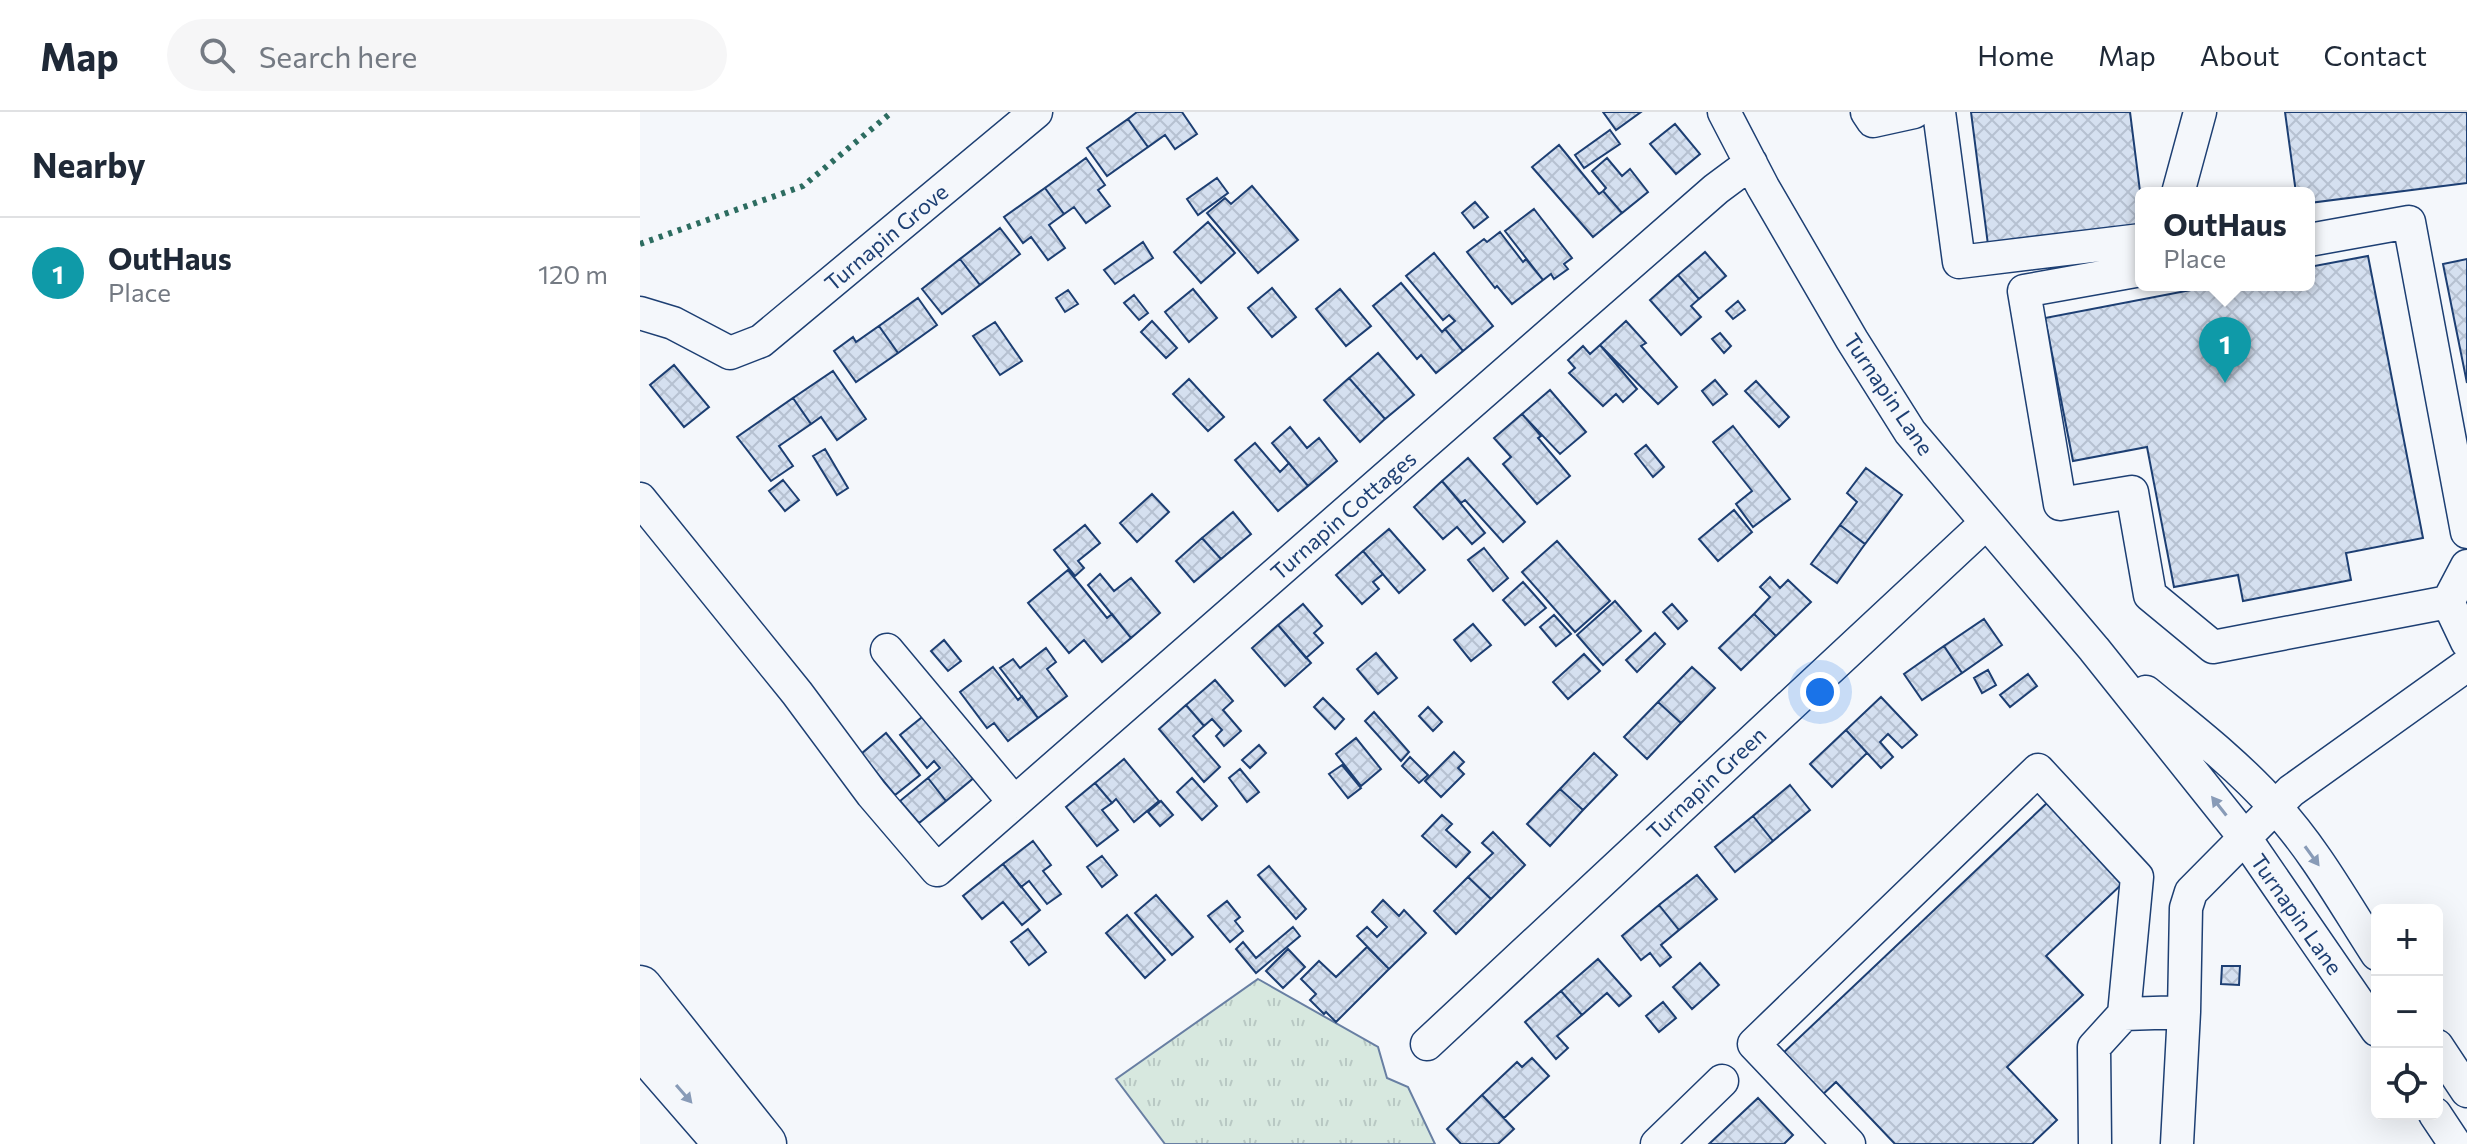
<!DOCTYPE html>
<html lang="en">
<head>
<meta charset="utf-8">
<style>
	body { margin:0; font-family:Commissioner,sans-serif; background:#f6f6f7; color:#1f2937 }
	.controls { position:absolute; right:24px; bottom:24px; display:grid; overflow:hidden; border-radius:12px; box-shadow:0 8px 32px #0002 }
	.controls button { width:72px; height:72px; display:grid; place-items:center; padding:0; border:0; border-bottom:2px solid #e0e1e3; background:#fff; color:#1f2937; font:40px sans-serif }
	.you { position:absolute; left:1180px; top:580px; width:28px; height:28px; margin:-20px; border:6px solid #fff; border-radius:50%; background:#1a73e8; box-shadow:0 0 0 12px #1a73e833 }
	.badge { display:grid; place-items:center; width:52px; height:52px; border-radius:50%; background:#1a73e8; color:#fff; font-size:26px; font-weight:700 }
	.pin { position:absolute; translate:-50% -66px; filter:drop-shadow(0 2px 4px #0008) }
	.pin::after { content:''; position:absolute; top:42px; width:28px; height:24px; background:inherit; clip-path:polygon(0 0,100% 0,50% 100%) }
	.popup { position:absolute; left:1495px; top:75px; width:180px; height:104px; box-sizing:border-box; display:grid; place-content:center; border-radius:12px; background:#fff; filter:drop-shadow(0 2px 6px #0005); font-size:26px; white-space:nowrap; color:#747a83 }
	.popup b { font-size:30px; color:#1f2937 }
	.popup::after { content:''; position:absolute; left:50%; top:100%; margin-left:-16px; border:16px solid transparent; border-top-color:#fff }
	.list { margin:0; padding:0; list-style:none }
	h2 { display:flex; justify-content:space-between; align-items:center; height:104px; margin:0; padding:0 32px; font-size:34px }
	h2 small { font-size:26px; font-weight:400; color:#747a83 }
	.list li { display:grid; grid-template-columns:52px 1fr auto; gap:24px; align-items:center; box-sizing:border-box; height:112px; padding:0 32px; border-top:2px solid #e0e1e3 }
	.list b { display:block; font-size:30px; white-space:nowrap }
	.list p { margin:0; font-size:26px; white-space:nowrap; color:#747a83 }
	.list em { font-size:26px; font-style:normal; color:#747a83 }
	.icon { flex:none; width:44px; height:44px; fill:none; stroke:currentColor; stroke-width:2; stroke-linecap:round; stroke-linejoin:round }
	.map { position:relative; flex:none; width:1827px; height:1032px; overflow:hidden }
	header { display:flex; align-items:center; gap:48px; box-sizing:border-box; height:112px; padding:0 40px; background:#fff; border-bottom:2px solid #e0e1e3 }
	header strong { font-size:38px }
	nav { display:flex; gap:44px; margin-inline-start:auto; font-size:28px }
	.search { width:560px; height:72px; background:#f6f6f7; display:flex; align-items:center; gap:20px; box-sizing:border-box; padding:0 28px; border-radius:44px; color:#747a83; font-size:30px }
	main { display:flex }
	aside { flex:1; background:#fff }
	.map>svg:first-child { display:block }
	.grass { fill:url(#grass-tufts); stroke:#687fa3; stroke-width:2 }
	.building { fill:url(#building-cross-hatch); stroke:#1d3f73; stroke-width:2 }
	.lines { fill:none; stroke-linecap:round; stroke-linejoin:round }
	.minor-casing { stroke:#1d3f73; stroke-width:35 }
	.highway-casing { stroke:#1d3f73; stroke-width:47 }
	.minor { stroke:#f4f7fb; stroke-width:32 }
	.highway { stroke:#f4f7fb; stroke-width:44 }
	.hedge { stroke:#2c6c60; stroke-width:6; stroke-dasharray:4 6; stroke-linecap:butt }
	.oneway { fill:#889bb7 }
	.labels { text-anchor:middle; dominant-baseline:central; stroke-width:6; stroke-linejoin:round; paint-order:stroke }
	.street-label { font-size:22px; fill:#1d3f73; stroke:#f4f7fb }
</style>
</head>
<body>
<header>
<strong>Map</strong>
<div class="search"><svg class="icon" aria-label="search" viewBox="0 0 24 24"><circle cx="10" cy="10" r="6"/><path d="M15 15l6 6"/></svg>Search here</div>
<nav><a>Home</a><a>Map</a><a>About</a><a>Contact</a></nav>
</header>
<main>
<aside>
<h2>Nearby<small></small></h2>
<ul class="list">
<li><span class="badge" style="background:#0f9aa8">1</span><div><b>OutHaus</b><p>Place</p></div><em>120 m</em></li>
</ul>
</aside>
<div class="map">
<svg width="1827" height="1032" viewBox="0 0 1827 1032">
	<defs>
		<pattern id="grass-tufts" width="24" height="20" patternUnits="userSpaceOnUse" patternTransform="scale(2)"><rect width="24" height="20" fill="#d7e8df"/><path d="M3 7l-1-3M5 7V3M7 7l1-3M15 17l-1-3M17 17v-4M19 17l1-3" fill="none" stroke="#b8c8c3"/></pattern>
		<pattern id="building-cross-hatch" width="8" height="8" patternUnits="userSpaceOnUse" patternTransform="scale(2)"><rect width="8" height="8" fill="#d5e0f0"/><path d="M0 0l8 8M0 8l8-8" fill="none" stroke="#b6c1d1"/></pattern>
	</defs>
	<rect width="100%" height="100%" fill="#f4f7fb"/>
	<path class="grass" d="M618,867L738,935L747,966L768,975L795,1032H525L476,967Z"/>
	<path class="building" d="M497,0H542L557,22L535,37L525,23L508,35L488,7Z
		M963,0H1001L976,18Z
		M1331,0H1490L1501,87V114L1348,133Z
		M1645,0H1827V71L1669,91V81H1656Z
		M488,7L508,35L467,64L447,36Z
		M1035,12L1060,42L1036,62L1010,32Z
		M970,18L980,32L944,56L935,43Z
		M919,33L959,82L963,79L982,101L953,125L892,55Z
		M446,46L465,73L458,78L470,94L446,111L434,95L424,102L405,76Z
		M967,46L982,64L990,57L1008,80L982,101L963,79L966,76L952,59Z
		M577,66L588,81L558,103L547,87Z
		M612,74L658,128L618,161L567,101L585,86L591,92Z
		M405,76L424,102L409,113L425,136L408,148L391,125L383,131L364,105Z
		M835,90L848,105L834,116L822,101Z
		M894,97L932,146L924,152L928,157L914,167L911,162L903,168L865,119Z
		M568,110L595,141L561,171L534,140Z
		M360,116L380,142L340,173L320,147Z
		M860,120L883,150L886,147L903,168L872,192L857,174L855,176L827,140L844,127L847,130Z
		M503,130L513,146L475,172L464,158Z
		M1065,140L1086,164L1059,187L1038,163Z
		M794,141L853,214L823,239L805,217L815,209L809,203L803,208L766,164Z
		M1728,144L1783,426L1706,441L1711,468L1603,489L1598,463L1534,475L1507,335L1433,349L1405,206L1577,173H1669V155Z
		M320,147L340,173L302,202L282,177Z
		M1827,147V271L1803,152Z
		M1038,163L1059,187L1051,194L1061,205L1041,223L1010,188Z
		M761,171L802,220L805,217L823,239L796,261L781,243L777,247L733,194Z
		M632,176L656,205L632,225L608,196Z
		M553,177L577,206L549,230L525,200Z
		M700,177L731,214L706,234L676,197Z
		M428,178L438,192L425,200L416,186Z
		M494,183L508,201L499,208L484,191Z
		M278,186L297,213L258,241L239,214Z
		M1098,189L1105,198L1093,207L1086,199Z
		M512,209L537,236L526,246L501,220Z
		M986,209L1006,231L1001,234L1037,275L1018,292L960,233Z
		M355,210L382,249L360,263L333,224Z
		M239,214L258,241L216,270L194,239L213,225L216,230Z
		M1080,221L1091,234L1084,241L1072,227Z
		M960,233L997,277L983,290L976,282L963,294L929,261L935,256L928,248L943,234L950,242Z
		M738,241L774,283L745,307L709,266Z
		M34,253L69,295L44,315L10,273Z
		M193,259L226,307L197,328L181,305L171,312L153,286Z
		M709,266L745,307L720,330L684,288Z
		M549,267L584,305L568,319L533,282Z
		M1075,268L1087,282L1073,293L1062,279Z
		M1116,269L1149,305L1139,315L1105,279Z
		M910,278L946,320L920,342L882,302Z
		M153,286L171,312L139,334L153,354L131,369L97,325Z
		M882,302L901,324L898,326L930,364L897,392L863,352L871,345L854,326Z
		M1093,314L1150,387L1113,415L1096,392L1112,379L1073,330Z
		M650,315L667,336L679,326L697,349L668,374L632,331Z
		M615,331L640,360L649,351L668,374L638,399L595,348Z
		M1006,333L1024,355L1013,365L995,342Z
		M185,337L208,376L197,383L173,344Z
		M828,346L885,410L863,430L825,388L821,391L802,369Z
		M1226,356L1262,383L1225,432L1200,413L1217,390L1207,381Z
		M143,368L159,388L145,399L129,379Z
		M802,369L845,421L832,432L817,415L803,427L774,395Z
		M512,382L529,400L497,430L480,411Z
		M1094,398L1112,420L1078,449L1059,427Z
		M593,400L611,422L581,447L562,426Z
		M445,413L460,431L438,449L444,456L435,464L414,438Z
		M1200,413L1225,432L1197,471L1171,452Z
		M749,417L785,458L759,481L723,439Z
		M562,426L581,447L554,470L536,449Z
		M917,429L970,489L935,520L882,460Z
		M844,436L868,466L853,479L828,448Z
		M723,439L743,462L733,470L739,477L722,492L696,463Z
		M428,458L467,506L472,502L491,526L462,550L444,528L429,541L388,491Z
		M460,462L474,479L491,466L520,501L491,526L448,473Z
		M1130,465L1140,476L1148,468L1171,490L1136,524L1114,502L1130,485L1120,475Z
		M883,470L906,496L885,513L863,488Z
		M975,489L1001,519L963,553L937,523Z
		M663,492L682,514L674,521L683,531L666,546L638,513Z
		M1032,492L1047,509L1038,517L1023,500Z
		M1114,502L1136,524L1101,558L1079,536Z
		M914,503L931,522L916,534L900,515Z
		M1344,507L1362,533L1322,561L1304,534Z
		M833,512L851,533L831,549L814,528Z
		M638,513L671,551L645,574L612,536Z
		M1015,521L1025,532L997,560L986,548Z
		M304,528L321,549L308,559L291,539Z
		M1304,534L1322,561L1282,588L1264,562Z
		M406,536L416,550L407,557L427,584L398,606L360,556L373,547L380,556Z
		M736,541L757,566L738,582L717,557Z
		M944,542L960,559L928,587L913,570Z
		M353,555L378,588L382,584L398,606L368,629L354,611L347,616L320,580Z
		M1052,555L1075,576L1041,611L1018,590Z
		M1348,558L1356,573L1342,581L1334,566Z
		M1388,562L1397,574L1370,595L1360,583Z
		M575,568L593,589L583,598L601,619L584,634L576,624L582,618L572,607L564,614L546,593Z
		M1241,585L1277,623L1262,636L1248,622L1240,630L1253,645L1241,656L1206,618Z
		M683,586L704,607L695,617L674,595Z
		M1018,590L1041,611L1007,647L984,625Z
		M546,593L564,614L553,624L580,655L564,670L519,617Z
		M788,595L802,610L793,619L779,604Z
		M734,600L769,640L761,649L725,609Z
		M286,602L336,664L306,689L288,666L300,656L294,649L287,656L260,623Z
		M1206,618L1227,641L1192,675L1170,652Z
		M246,621L280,663L255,683L221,642Z
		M716,626L741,657L721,674L696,642Z
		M619,633L626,641L610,656L602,648Z
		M814,640L824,650L818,656L824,662L801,685L785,669Z
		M954,641L977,663L943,698L920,677Z
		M770,645L788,663L779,671L762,654Z
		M484,647L519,689L494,710L476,687L472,691L455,671Z
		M702,653L721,676L708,686L689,662Z
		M600,657L619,680L607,690L589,666Z
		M288,666L306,689L279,711L260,689Z
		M552,666L577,694L562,708L537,680Z
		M455,671L472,691L462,698L478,718L457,734L426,695Z
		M1150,673L1170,698L1133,729L1113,704Z
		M920,677L943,698L910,734L887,712Z
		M521,689L533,703L520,714L508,700Z
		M1407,691L1483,771L1406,844L1443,883L1367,955L1417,1008L1392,1032H1255L1196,970L1180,985L1141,943Z
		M802,703L812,712L806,718L830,740L816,755L782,724Z
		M1113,704L1133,729L1095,760L1075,735Z
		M853,720L885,753L851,787L828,765L853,741L842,731Z
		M393,729L411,753L403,759L421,782L407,792L389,769L381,775L363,752Z
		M462,744L477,763L462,775L447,755Z
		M363,752L400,798L382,813L363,790L342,807L323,784Z
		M629,754L666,797L656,807L618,763Z
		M1057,763L1077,787L1039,818L1019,793Z
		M828,765L851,787L816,822L794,799Z
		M516,783L553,825L532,843L495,801Z
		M743,788L759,804L764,798L786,821L749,857L717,824L727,815L737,825L747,815L732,800Z
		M587,789L600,805L595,809L603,819L590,830L568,804Z
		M1019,793L1039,818L1021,833L1031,845L1020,854L1010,841L1001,848L982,824Z
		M487,803L525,848L505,866L466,821Z
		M653,815L660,824L616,861L596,837L603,830L616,846Z
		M388,817L406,840L389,853L371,830Z
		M727,835L749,857L696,910L686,900L684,902L670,888L676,882L661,867L679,849L696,865Z
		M648,837L665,855L643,876L626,859Z
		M958,847L991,884L979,894L967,881L942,903L921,879Z
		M1060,851L1079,873L1052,897L1033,875Z
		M1582,854H1600L1599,873L1581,872Z
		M921,879L942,903L917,924L928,936L916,947L885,910Z
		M1023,890L1036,906L1019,920L1006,904Z
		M892,946L909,964L864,1006L842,983L877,950L882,955Z
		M842,983L874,1017L858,1032H821L807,1017Z
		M1118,986L1153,1023L1144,1032H1069Z"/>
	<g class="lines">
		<defs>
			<path id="minor" d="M1084,0L1123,75L1212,228L1270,320L1454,537L1605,726L1737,918
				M1227,0L1233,9L1274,0
				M1299,0L1319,150L1501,128
				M1538,81L1560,0
				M1669,128L1769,110L1827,420
				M1501,158L1384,179L1420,392L1492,380L1510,483L1573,535L1808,490L1827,454
				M0,201L33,211L90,241L121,229L396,0
				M0,387L157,581L232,682L297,758L1076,77L1111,51
				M1808,490L1827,530
				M247,538L374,690
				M1506,580C1550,616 1597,652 1635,695C1675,738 1705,793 1737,842
				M1484,902L1544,900
				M787,932L1346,411
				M1797,934L1827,979
				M1795,1002L1815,1032
				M1017,1032L1082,969
				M1209,1032L1114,932L1398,658L1497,765L1484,902L1454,935L1455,1032
				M1537,1032L1544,900L1546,796L1551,780L1651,679L1827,553"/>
			<path id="highway" d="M0,876L124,1032
				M0,932L87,1032"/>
		</defs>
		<use href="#minor" class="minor-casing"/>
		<use href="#highway" class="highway-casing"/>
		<use href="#minor" class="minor"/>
		<use href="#highway" class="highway"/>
		<path class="hedge" d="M0,132L163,74L252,0"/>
	</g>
	<defs><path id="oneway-solid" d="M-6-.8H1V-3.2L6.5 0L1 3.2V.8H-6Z" transform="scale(2)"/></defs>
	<g class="oneway">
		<use href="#oneway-solid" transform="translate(1579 694) rotate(-128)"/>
		<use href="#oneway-solid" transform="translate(1672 744) rotate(54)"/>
		<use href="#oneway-solid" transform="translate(44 982) rotate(49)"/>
	</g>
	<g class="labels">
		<g class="street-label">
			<text transform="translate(246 125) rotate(-40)">Turnapin Grove</text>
			<text transform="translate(1249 282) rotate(56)">Turnapin Lane</text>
			<text transform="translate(703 403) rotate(-41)">Turnapin Cottages</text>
			<text transform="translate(1066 671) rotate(-43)">Turnapin Green</text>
			<text transform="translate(1657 802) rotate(55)">Turnapin Lane</text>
		</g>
	</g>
</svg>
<div class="controls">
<button>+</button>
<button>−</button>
<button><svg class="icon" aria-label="locate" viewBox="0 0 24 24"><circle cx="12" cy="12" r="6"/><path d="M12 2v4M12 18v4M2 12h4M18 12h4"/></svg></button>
</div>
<div class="you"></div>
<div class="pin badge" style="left:1585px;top:271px;background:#0f9aa8">1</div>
<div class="popup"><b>OutHaus</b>Place</div>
</div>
</main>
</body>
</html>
